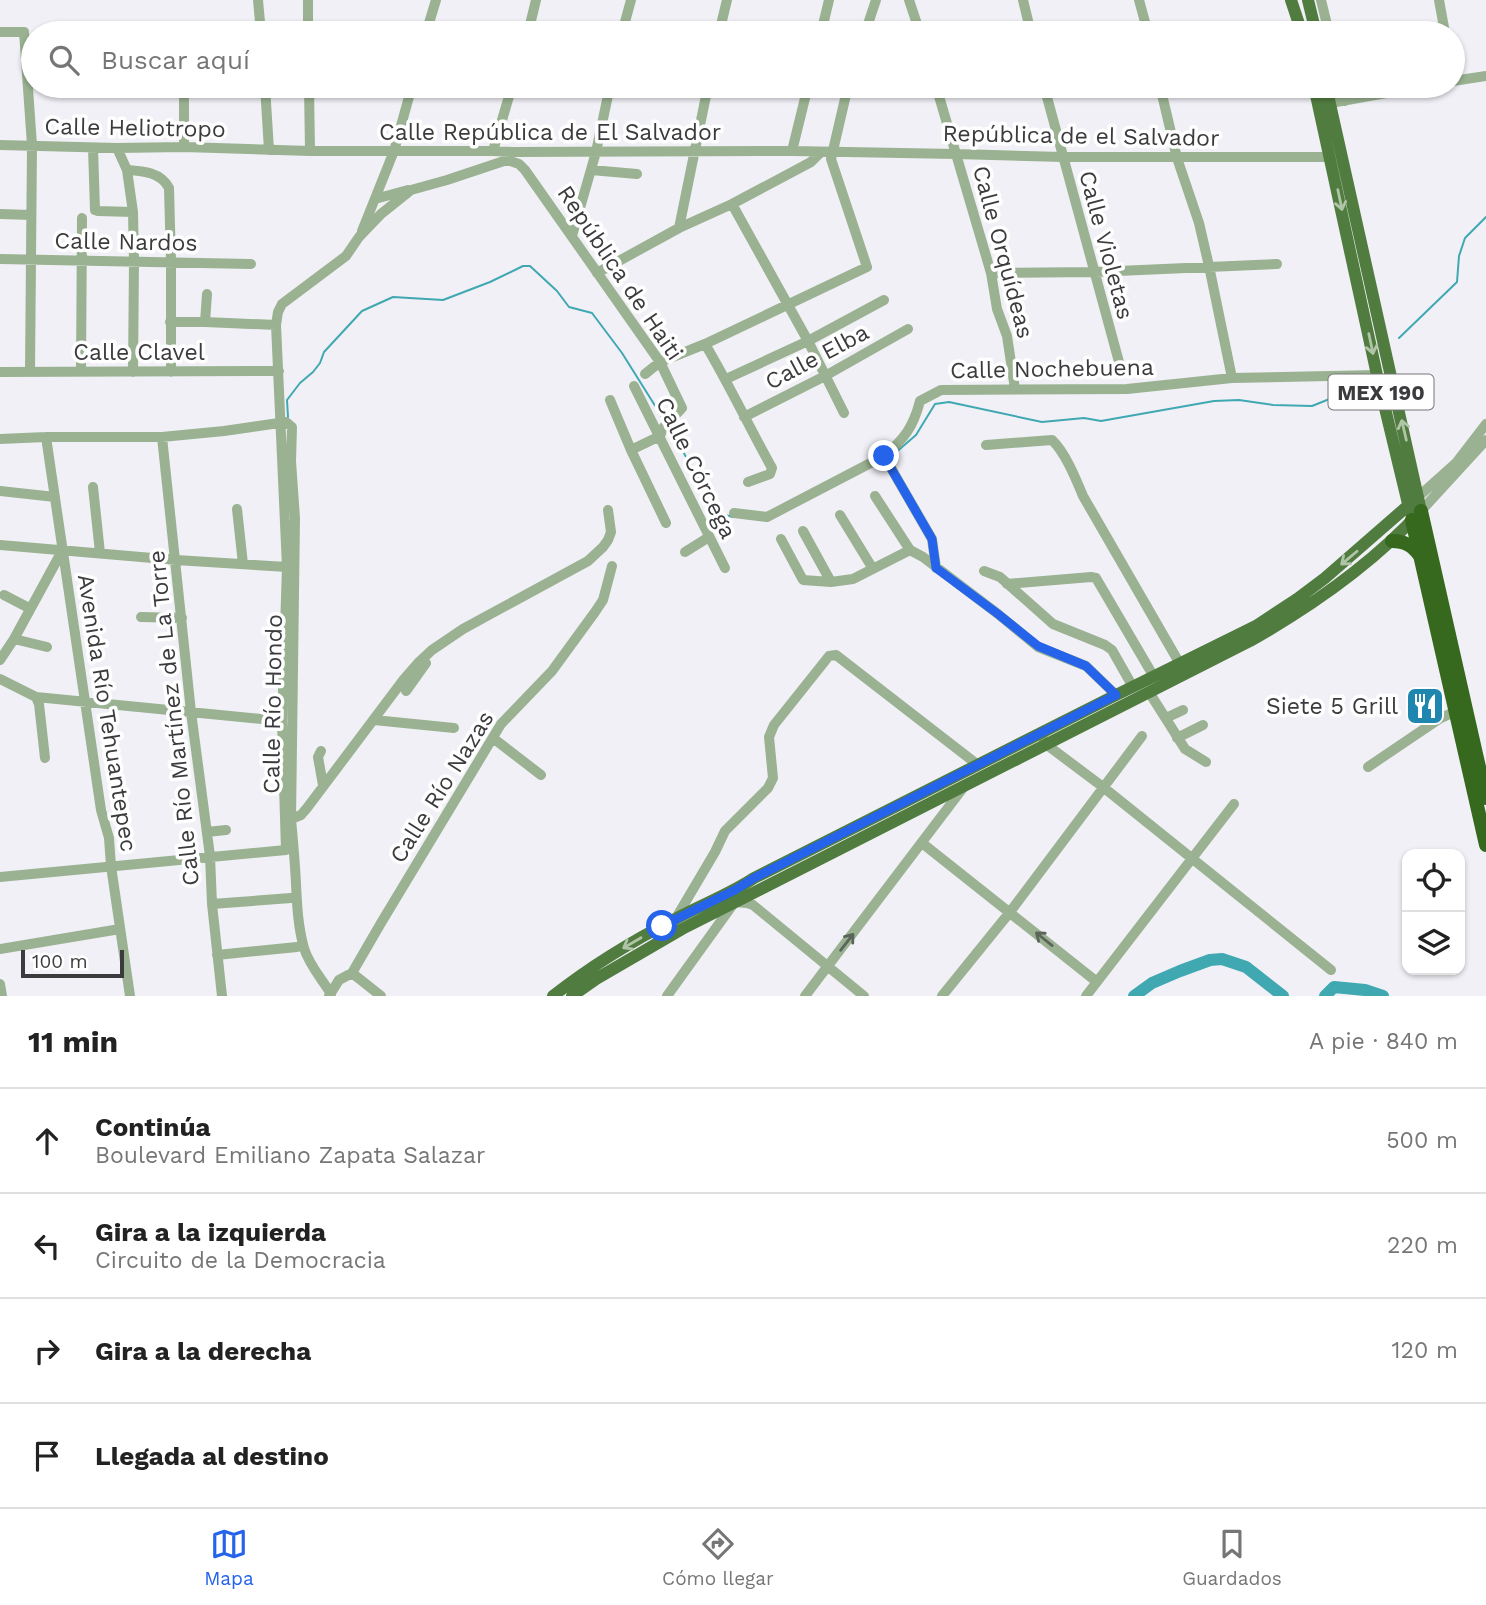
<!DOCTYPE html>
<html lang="es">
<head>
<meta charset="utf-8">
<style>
	body { margin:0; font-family:"Work Sans",sans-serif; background:#f6f6f6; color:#222 }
	.controls { position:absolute; right:21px; bottom:21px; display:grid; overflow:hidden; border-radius:14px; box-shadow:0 2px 5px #0004 }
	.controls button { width:63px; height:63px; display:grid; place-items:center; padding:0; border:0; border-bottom:2px solid #e0e0e0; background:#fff; color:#222; font:35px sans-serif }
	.scale { position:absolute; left:21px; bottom:18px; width:103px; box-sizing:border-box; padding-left:7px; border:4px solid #3b3b3e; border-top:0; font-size:19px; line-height:24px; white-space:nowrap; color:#3b3b3e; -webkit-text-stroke:5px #fefefe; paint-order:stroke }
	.stop { position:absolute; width:21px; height:21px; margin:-16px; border:5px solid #2563eb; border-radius:50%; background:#fff }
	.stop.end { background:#2563eb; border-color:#fff; box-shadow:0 2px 7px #0008 }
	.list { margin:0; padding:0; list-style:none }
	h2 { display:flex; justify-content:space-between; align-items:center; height:91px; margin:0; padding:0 28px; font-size:30px }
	h2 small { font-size:23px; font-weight:400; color:#767676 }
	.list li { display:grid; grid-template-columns:46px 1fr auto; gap:21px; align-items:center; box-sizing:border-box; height:105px; padding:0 28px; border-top:2px solid #e0e0e0 }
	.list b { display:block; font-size:26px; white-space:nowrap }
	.list p { margin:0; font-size:23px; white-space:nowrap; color:#767676 }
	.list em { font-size:23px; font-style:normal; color:#767676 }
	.icon { flex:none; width:38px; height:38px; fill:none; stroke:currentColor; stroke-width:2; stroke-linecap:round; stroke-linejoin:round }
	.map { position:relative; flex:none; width:1486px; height:996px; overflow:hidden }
	.search { position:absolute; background:#fff; box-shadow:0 2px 5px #0004; left:21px; right:21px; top:21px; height:77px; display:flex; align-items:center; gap:18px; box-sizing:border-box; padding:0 24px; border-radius:38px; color:#767676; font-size:26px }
	.sheet { height:511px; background:#fff }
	nav { display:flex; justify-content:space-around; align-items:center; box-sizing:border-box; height:98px; border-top:2px solid #e0e0e0; background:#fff; font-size:19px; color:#767676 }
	nav a { display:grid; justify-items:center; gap:4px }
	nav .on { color:#2563eb }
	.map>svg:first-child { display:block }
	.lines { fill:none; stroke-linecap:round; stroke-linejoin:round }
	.stream { stroke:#40a8b1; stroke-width:2 }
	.river { stroke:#40a8b1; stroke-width:12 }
	.minor { stroke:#9ab291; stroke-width:10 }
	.major { stroke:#517c3f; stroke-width:12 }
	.highway { stroke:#36681d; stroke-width:14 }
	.oneway { stroke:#b0c4a8 }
	.oneway2 { stroke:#5c655b }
	.route { stroke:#2563eb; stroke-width:9 }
	.labels { text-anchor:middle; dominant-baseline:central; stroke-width:7; stroke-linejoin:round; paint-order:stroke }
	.shield { fill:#fefefe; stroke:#767678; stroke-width:2 }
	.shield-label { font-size:21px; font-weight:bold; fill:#3b3b3e }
	.street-label { font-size:23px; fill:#3b3b3e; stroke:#fefefe }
	.poi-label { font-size:23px; fill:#3b3b3e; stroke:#fefefe; text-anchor:end }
</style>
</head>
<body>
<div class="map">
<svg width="1486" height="996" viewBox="0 0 1486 996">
	<rect width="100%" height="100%" fill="#f1f0f7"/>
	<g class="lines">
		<path class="stream" d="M1399,338L1457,282L1459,256L1465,238L1486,217
			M288,417L287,400L300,383L313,372L320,363L324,352L362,311L393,297L443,300L490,282L523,266H530L557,291L569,307L592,313L622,353L664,420
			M669,427L715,508L722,514L733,517
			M894,454L916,435L935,404L949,402L1042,422L1084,418L1101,421L1214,401L1239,400L1273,405L1312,406L1337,396L1357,380"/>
		<path class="river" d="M1134,996L1152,983L1180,971L1210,960L1222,959L1246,967L1283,996
			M1325,996L1334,987L1365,990L1383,996"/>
		<path class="minor" d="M258,0L261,33
			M308,0V33
			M909,0L920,33
			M1023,0L1031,33
			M1139,0L1148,33
			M1321,0L1329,33
			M1439,0L1445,33
			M0,32H24L32,145L30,372
			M426,33L436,0
			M528,33L536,0
			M622,33L631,0
			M719,33L727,0
			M821,33L829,0
			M865,33L876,0
			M1453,81L1486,76
			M184,86V147
			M265,86L269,150
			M309,86L310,151
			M936,86L991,273L997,309L1007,336L1015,389
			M1044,86L1122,373
			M1160,86L1177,158L1199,223L1209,266L1232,378
			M1341,86L1345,101
			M1325,104L1425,86
			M0,145L117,148L184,147L310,151H493L513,152L792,151L956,154L1062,157H1330
			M93,148L95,210L98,211L133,212
			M117,148L127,170L133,212L134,261L133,372
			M493,151L512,86
			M792,151L808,86
			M127,170C143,171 161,172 169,188L171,262V372
			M591,170L637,174
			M375,199L408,190
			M732,204L808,341L844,413
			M0,214L31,215
			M679,228L708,86
			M362,231L394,151L412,86
			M572,236L596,152L610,86
			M0,259L251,264
			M597,273L679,228L732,204L811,162L821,152
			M991,273L1095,272L1277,264
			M170,322H205L276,325
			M205,322L207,294
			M705,344C729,384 749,427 772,468L770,474L748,482
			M0,372L279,371
			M81,372L82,218
			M645,374L660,362L705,344L867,267L831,159L848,86
			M726,379L808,341L884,300
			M634,386L725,568
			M610,400L631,450L666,523
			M744,417L825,376L908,329
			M46,437L101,810L109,838L111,866L130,996
			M162,437L191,712L210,856L212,904L222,996
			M0,439L46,437H162L224,431L286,422L292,427L291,461L295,518L291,819C293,841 295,862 296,884C297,905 298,927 304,948C309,965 322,979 331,994
			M986,445L1052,440C1065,452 1076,479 1083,496L1180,664
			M884,456L932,539L936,568
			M93,487L100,553
			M0,491L55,497
			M875,496L910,550L923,557L998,614L1038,647L1086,666L1116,695
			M1418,497L1456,463L1486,424
			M237,509L243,564
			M1421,511L1486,440
			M734,513L767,517L884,456C904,439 913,428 920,401L941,390L1127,389L1232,378L1377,375
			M840,515L873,569
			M803,531L831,582
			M781,539L803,580L831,582L853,579L910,550
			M0,545L176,560L287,567
			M685,552L709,537
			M984,571L1000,577L1053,624L1105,645L1112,650L1133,687
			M1007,584L1091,577L1096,578L1154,677
			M4,595L29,608
			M141,617L182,618
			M14,639L47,647
			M0,660L14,639L62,551
			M0,679L36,697L282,721
			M406,691L426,663
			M1149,692L1185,749L1206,762
			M36,697L39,704L45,758
			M1166,718L1183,710
			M374,720L454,728
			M493,738L541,775
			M1177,738L1203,725
			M1044,740L1047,745L1103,787L1331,970
			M321,751L318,757L323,785
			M1368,767L1439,719L1456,711
			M291,819L301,815L307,808L404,679L418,663L432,650L463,629L588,561L603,547L608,540L611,532L608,510
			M207,832L226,830
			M922,843L1097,982
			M0,877L286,850L282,721L287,567L276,325L278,312L282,304L346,256L359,237L381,214L411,190L447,180L507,160L519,164L525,170L660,362L682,408L663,428L660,436L631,450
			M735,902L747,903L753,905L864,996
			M212,904L291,898
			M676,918L715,852L725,831L768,788L773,778L769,737L774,725L829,656L836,655L978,765
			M0,949L120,929
			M217,955L297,947
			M352,973L381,996
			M0,984L2,996
			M329,996L339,980L352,973L381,923L501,724L552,671L595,612L603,600L612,566
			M667,996L734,903
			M805,996L963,788
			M942,996L1010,912L1142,736
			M1086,996L1234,804"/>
		<path class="major" d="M1291,0L1302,33
			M1308,0L1316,33
			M1314,86L1377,375L1410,512
			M553,996C591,966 634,940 677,918C703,904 730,894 754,878L1116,695L1256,626L1297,599L1325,578L1418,497
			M572,996L596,979L682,929L1250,641C1312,606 1373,563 1421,511L1326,86"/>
		<path class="highway" d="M1421,511L1486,798
			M1412,520L1486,845
			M1392,541C1405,541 1413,546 1420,556"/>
	</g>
	<defs><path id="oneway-shaft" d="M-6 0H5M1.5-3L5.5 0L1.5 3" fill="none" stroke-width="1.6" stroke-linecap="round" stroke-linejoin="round" transform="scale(1.75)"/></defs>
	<g class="oneway">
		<use href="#oneway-shaft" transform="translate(1340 200) rotate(78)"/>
		<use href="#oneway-shaft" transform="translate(1371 344) rotate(78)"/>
		<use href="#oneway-shaft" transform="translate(1404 430) rotate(-103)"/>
		<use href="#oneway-shaft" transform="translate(1349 558) rotate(140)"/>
		<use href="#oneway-shaft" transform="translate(632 943) rotate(150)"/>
	</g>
	<g class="oneway2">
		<use href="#oneway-shaft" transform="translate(1044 939) rotate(-141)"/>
		<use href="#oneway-shaft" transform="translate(847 942) rotate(-52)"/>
	</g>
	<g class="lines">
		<path class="route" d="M662,926L735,890L754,878L1116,695L1086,666L1038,646L998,614L936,568L932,539L884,456"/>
	</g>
	<defs>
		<symbol id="restaurant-square" viewBox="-11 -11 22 22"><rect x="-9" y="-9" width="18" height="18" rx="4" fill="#1e86af" stroke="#fefefe"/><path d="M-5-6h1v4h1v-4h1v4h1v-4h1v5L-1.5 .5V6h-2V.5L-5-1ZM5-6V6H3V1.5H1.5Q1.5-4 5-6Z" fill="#fff"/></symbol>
	</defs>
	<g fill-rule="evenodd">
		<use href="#restaurant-square" x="1403" y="684" width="44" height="44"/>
	</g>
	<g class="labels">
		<rect class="shield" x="1328.5" y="374.5" width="105" height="35" rx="5"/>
		<g class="shield-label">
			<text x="1381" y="392">MEX 190</text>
		</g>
		<g class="street-label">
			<text transform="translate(135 128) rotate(1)">Calle Heliotropo</text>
			<text x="550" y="132">Calle República de El Salvador</text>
			<text transform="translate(1081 136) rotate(1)">República de el Salvador</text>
			<text transform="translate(126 242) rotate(1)">Calle Nardos</text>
			<text transform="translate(1106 245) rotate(75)">Calle Violetas</text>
			<text transform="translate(1003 252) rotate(75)">Calle Orquídeas</text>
			<text transform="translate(620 273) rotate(56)">República de Haiti</text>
			<text x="139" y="352">Calle Clavel</text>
			<text transform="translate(817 357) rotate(-28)">Calle Elba</text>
			<text transform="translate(1052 369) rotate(-1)">Calle Nochebuena</text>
			<text transform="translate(696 468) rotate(64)">Calle Córcega</text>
			<text transform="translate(273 704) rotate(-89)">Calle Río Hondo</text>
			<text transform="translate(107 713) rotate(81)">Avenida Río Tehuantepec</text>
			<text transform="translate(174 718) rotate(-96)">Calle Río Martínez de La Torre</text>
			<text transform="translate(442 787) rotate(-58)">Calle Río Nazas</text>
		</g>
		<g class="poi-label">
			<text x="1398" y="706">Siete 5 Grill</text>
		</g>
	</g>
</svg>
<div class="controls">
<button><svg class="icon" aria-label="locate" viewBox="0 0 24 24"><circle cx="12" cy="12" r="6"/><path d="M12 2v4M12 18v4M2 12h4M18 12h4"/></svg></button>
<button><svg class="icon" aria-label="layers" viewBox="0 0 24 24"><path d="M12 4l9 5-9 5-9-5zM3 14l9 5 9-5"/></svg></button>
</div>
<div class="scale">100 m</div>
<div class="stop" style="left:662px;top:926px"></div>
<div class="stop end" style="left:884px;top:456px"></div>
<div class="search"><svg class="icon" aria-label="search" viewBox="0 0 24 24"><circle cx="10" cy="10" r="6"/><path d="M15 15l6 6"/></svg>Buscar aquí</div>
</div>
<section class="sheet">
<h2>11 min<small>A pie · 840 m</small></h2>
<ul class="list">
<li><svg class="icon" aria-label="ahead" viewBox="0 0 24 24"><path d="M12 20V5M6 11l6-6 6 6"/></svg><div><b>Continúa</b><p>Boulevard Emiliano Zapata Salazar</p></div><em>500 m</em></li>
<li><svg class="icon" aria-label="left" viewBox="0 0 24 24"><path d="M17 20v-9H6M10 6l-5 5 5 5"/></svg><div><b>Gira a la izquierda</b><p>Circuito de la Democracia</p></div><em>220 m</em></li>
<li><svg class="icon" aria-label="right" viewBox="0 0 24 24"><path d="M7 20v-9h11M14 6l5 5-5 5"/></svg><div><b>Gira a la derecha</b></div><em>120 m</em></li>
<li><svg class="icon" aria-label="arrive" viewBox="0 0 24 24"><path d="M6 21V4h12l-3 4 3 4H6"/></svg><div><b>Llegada al destino</b></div></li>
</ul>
</section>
<nav>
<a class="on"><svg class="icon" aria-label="map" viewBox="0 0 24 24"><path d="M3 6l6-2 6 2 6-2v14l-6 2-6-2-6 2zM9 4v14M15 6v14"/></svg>Mapa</a>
<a><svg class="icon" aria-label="directions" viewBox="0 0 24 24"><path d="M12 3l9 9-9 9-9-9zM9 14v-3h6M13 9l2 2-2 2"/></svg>Cómo llegar</a>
<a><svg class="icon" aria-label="saved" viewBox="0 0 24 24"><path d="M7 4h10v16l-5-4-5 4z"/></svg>Guardados</a>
</nav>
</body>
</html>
